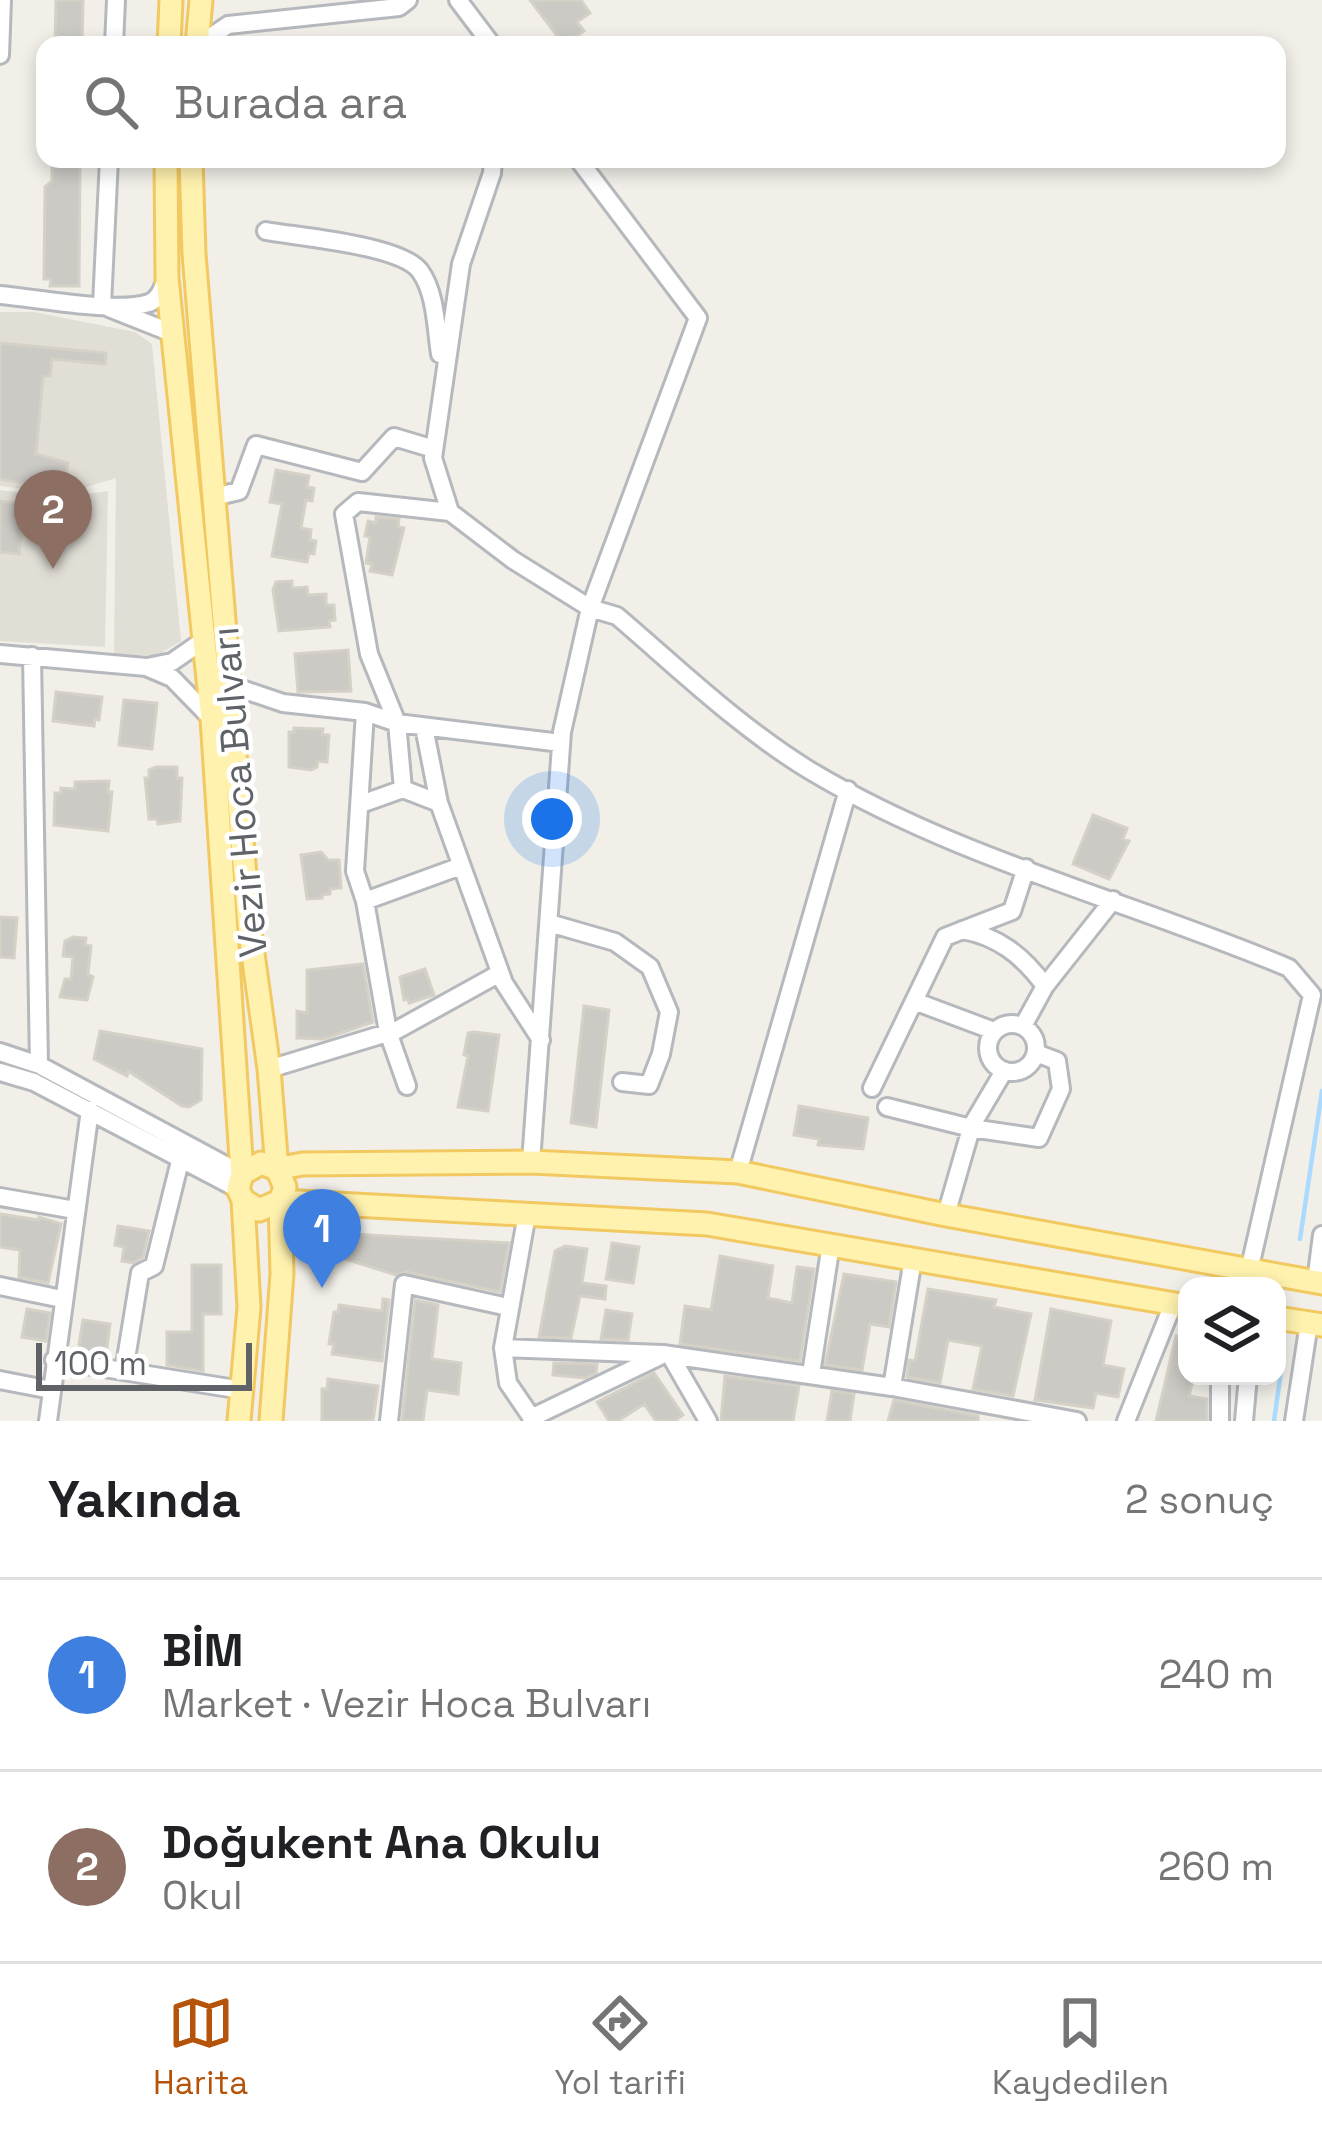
<!DOCTYPE html>
<html lang="tr">
<head>
<meta charset="utf-8">
<style>
	body { margin:0; font-family:"Space Grotesk",sans-serif; background:#f2f2f2; color:#202124 }
	.controls { position:absolute; right:36px; bottom:36px; display:grid; overflow:hidden; border-radius:24px; box-shadow:0 6px 18px #0003 }
	.controls button { width:108px; height:108px; display:grid; place-items:center; padding:0; border:0; border-bottom:3px solid #e0e0e0; background:#fff; color:#202124; font:60px sans-serif }
	.scale { position:absolute; left:36px; bottom:30px; width:216px; box-sizing:border-box; padding-left:12px; border:6px solid #5f6368; border-top:0; font-size:33px; line-height:42px; white-space:nowrap; color:#5f6368; -webkit-text-stroke:9px #fff; paint-order:stroke }
	.you { position:absolute; left:552px; top:819px; width:42px; height:42px; margin:-30px; border:9px solid #fff; border-radius:50%; background:#1a73e8; box-shadow:0 0 0 18px #1a73e833 }
	.badge { display:grid; place-items:center; width:78px; height:78px; border-radius:50%; background:#b45309; color:#fff; font-size:39px; font-weight:700 }
	.pin { position:absolute; translate:-50% -99px; filter:drop-shadow(0 3px 6px #0008) }
	.pin::after { content:''; position:absolute; top:63px; width:42px; height:36px; background:inherit; clip-path:polygon(0 0,100% 0,50% 100%) }
	.list { margin:0; padding:0; list-style:none }
	h2 { display:flex; justify-content:space-between; align-items:center; height:156px; margin:0; padding:0 48px; font-size:51px }
	h2 small { font-size:39px; font-weight:400; color:#757577 }
	.list li { display:grid; grid-template-columns:78px 1fr auto; gap:36px; align-items:center; box-sizing:border-box; height:192px; padding:0 48px; border-top:3px solid #e0e0e0 }
	.list b { display:block; font-size:45px; white-space:nowrap }
	.list p { margin:0; font-size:39px; white-space:nowrap; color:#757577 }
	.list em { font-size:39px; font-style:normal; color:#757577 }
	.icon { flex:none; width:66px; height:66px; fill:none; stroke:currentColor; stroke-width:2; stroke-linecap:round; stroke-linejoin:round }
	.map { position:relative; flex:none; width:1322px; height:1421px; overflow:hidden }
	.search { position:absolute; background:#fff; box-shadow:0 6px 18px #0003; left:36px; right:36px; top:36px; height:132px; display:flex; align-items:center; gap:30px; box-sizing:border-box; padding:0 42px; border-radius:24px; color:#757577; font-size:45px }
	.sheet { height:540px; background:#fff }
	nav { display:flex; justify-content:space-around; align-items:center; box-sizing:border-box; height:168px; border-top:3px solid #e0e0e0; background:#fff; font-size:33px; color:#757577 }
	nav a { display:grid; justify-items:center; gap:6px }
	nav .on { color:#b45309 }
	.map>svg:first-child { display:block }
	.education { fill:#e1ded6 }
	.lines { fill:none; stroke-linecap:round; stroke-linejoin:round }
	.stream { stroke:#aadaff; stroke-width:4.5 }
	.building { fill:#cccac5; stroke:#d6d1c6; stroke-width:3 }
	.minor-casing { stroke:#b5b8bc; stroke-width:22 }
	.major-casing { stroke:#f2c960; stroke-width:27 }
	.minor { stroke:#fff; stroke-width:16 }
	.major { stroke:#fff2af; stroke-width:21 }
	.labels { text-anchor:middle; dominant-baseline:central; stroke-width:9; stroke-linejoin:round; paint-order:stroke }
	.street-label { font-size:39px; fill:#5f6368; stroke:#fff }
</style>
</head>
<body>
<div class="map">
<svg width="1322" height="1421" viewBox="0 0 1322 1421">
	<rect width="100%" height="100%" fill="#f1efe8"/>
	<path class="education" d="M0,312H34L135,332L152,344L181,641L156,656L114,654L116,478L64,494L0,486Z
		M0,490L61,498L108,491L105,647L0,641Z"/>
	<g class="lines">
		<path class="stream" d="M1300,1239L1322,1091
			M1274,1421L1283,1357"/>
	</g>
	<path class="building" d="M56,0H83L82,45H55Z
		M530,0H581L590,13L577,22L584,31L564,45Z
		M52,159H80L79,286H50L51,279H44L45,187L52,181Z
		M0,343L106,353L105,364L52,359L50,376H43L36,454L68,463L62,490L0,479Z
		M276,470L309,476L307,487L314,488L312,501L306,500L301,528L311,530L310,540L316,541L314,554L309,553L307,562L272,556L282,504L270,502Z
		M0,501L25,504L19,554L0,552Z
		M376,517L399,519L398,527L404,528L392,575L370,571L372,564L366,563L370,537L365,536L368,521L376,523Z
		M292,581V588L307,587L308,595L326,594V605H334L335,620L329,621L330,627L279,631L273,590L276,582Z
		M348,650L351,691L298,692L295,654Z
		M56,692L102,697L99,720L95,719L94,726L53,721Z
		M124,700L157,703L152,749L119,745Z
		M294,728L323,729L322,735H329L327,762L318,761L317,767L311,770L289,767V732H294Z
		M156,767H177V778H182L180,821L158,824L157,819H149L145,778H149V770Z
		M109,781L108,792H112L108,831L54,825L55,793H61V788L75,789V782Z
		M1093,815L1127,828L1123,839L1129,841L1109,879L1073,864Z
		M321,852L328,860H339L341,888L330,889V894L322,895V898L307,899L301,855Z
		M0,917L17,918L14,958L0,957Z
		M73,937L86,938L85,945L91,946L88,974L93,977L87,1000L60,997L65,979H71L73,957L63,956L65,941Z
		M363,964L373,1022L324,1039L297,1038V1011L307,1013V970Z
		M425,969L434,995L409,1003L408,999L404,1000L400,977Z
		M584,1006L609,1010L596,1127L571,1123Z
		M100,1031L202,1049L201,1100L189,1107L182,1106L128,1071L127,1076L94,1059Z
		M474,1032L499,1035L488,1111L458,1107L468,1056L464,1055L468,1033Z
		M799,1106L868,1118L863,1149L818,1145L819,1139L794,1135Z
		M0,1214L39,1220V1217L61,1224L48,1283L19,1277L20,1250L0,1247Z
		M118,1226L149,1231L143,1257L133,1263L122,1261L124,1247L115,1245Z
		M350,1234L509,1243L500,1292L407,1272L396,1275L345,1259Z
		M612,1243L639,1247L633,1283L606,1279Z
		M565,1246L587,1249L582,1283L606,1286L605,1299L580,1296L571,1338L539,1337L555,1251Z
		M720,1256L773,1266L768,1298L792,1303L797,1267L814,1269L800,1361L680,1344L685,1306L711,1310Z
		M192,1265H221V1314H203V1371L167,1365V1332H192Z
		M844,1274L896,1282L889,1327L870,1324L862,1370L825,1365Z
		M928,1289L996,1300L994,1307L1031,1314L1013,1396L973,1389L982,1346L948,1340L940,1383L907,1377L909,1360L915,1361Z
		M383,1299L389,1300L382,1361L332,1354L334,1344H329L334,1312H338L339,1305L382,1311Z
		M415,1300L438,1305L432,1359L461,1363L458,1394L427,1390L423,1421H402Z
		M27,1309L50,1313L46,1341L22,1337Z
		M1051,1309L1111,1321L1103,1365L1124,1369L1118,1397L1096,1393L1093,1408L1035,1400Z
		M606,1310L632,1314L628,1340L601,1339Z
		M83,1320L110,1324L106,1355L78,1351Z
		M1176,1336L1187,1337V1376H1194L1189,1396L1207,1399V1421H1156Z
		M554,1363L597,1364L596,1373L585,1378L553,1375Z
		M654,1373L683,1415L675,1421H656L644,1404L618,1421H609L597,1402Z
		M725,1376L799,1386L793,1421H721Z
		M328,1379L378,1386L373,1421H322V1389H327Z
		M832,1391L854,1394L850,1421H827Z
		M894,1400L978,1416V1421H888Z"/>
	<g class="lines">
		<defs>
			<path id="minor" d="M458,0L492,45
				M209,38L228,25L399,7L408,0
				M114,45L116,0
				M0,55L2,0
				M493,159L492,173L461,264L433,458L450,512L513,560L590,608L617,616C679,669 739,727 809,770C957,859 1130,901 1289,968L1312,995L1249,1271
				M266,231C299,237 401,245 420,271C436,293 436,328 440,354
				M0,295C36,298 116,314 149,303C159,299 162,289 166,280
				M102,305L109,159
				M109,308L172,333
				M214,497L239,491L256,445L362,472L394,437L434,449
				M450,512L358,502L344,514L369,654L397,723L403,789L439,803L504,983L541,1040
				M0,654L146,667L172,678L212,719
				M32,656L39,1065
				M147,667L172,662L204,640
				M227,684L283,703L365,712L397,723L561,743
				M365,712L355,871L365,901L388,1032L407,1086
				M424,727L439,803
				M361,804L403,789
				M365,901L461,866
				M549,923L615,942L650,967L669,1012L661,1054L649,1085L622,1082
				M962,930C998,936 1023,956 1045,986
				M914,1001L994,1031
				M988 1048a24 24 0 1 1 48 0a24 24 0 1 1-48 0Z
				M1023,1026L1045,986L1113,900
				M0,1052L39,1065L242,1174
				M269,1069L397,1030L500,973
				M0,1072L34,1082L238,1189
				M872,1088L945,937L1012,911L1026,868
				M887,1107L971,1128L1039,1138L1061,1089L1057,1061L1036,1053
				M531,1162L562,732L590,608L698,318L578,159
				M738,1172L848,790
				M0,1197L75,1210
				M527,1214L503,1348L508,1383L534,1421
				M946,1215L972,1125L1004,1071
				M1316,1282L1322,1235
				M0,1286L62,1299
				M503,1348L663,1354L892,1387L1077,1421
				M670,1355L708,1421
				M54,1360L242,1390
				M124,1371L140,1273L154,1266L181,1157
				M811,1374L831,1244
				M0,1380L51,1390
				M892,1387L913,1259
				M531,1418L660,1356
				M48,1421L90,1110
				M389,1421L404,1284L508,1307
				M1126,1421L1173,1304
				M1220,1421V1376
				M1244,1421L1248,1376
				M1294,1421L1309,1323"/>
			<path id="major" d="M169,45L171,0
				M197,45L201,0
				M166,159L167,278L212,719L242,1174L238,1189L243,1200L249,1307L239,1421
				M191,159L194,254L249,925L269,1069L277,1169L285,1187L280,1201L282,1274L271,1421
				M242,1174L261,1163L277,1169L302,1164L531,1162L738,1172L946,1215L1322,1283
				M243,1200L259,1210L280,1201L707,1224L1187,1306
				M1277,1318L1322,1325"/>
		</defs>
		<use href="#minor" class="minor-casing"/>
		<use href="#major" class="major-casing"/>
		<use href="#minor" class="minor"/>
		<use href="#major" class="major"/>
	</g>
	<g class="labels">
		<g class="street-label">
			<text transform="translate(239 792) rotate(-95)">Vezir Hoca Bulvarı</text>
		</g>
	</g>
</svg>
<div class="controls">
<button><svg class="icon" aria-label="layers" viewBox="0 0 24 24"><path d="M12 4l9 5-9 5-9-5zM3 14l9 5 9-5"/></svg></button>
</div>
<div class="scale">100 m</div>
<div class="you"></div>
<div class="pin badge" style="left:322px;top:1288px;background:#3f7fe0">1</div>
<div class="pin badge" style="left:53px;top:569px;background:#8d6e63">2</div>
<div class="search"><svg class="icon" aria-label="search" viewBox="0 0 24 24"><circle cx="10" cy="10" r="6"/><path d="M15 15l6 6"/></svg>Burada ara</div>
</div>
<section class="sheet">
<h2>Yakında<small>2 sonuç</small></h2>
<ul class="list">
<li><span class="badge" style="background:#3f7fe0">1</span><div><b>BİM</b><p>Market · Vezir Hoca Bulvarı</p></div><em>240 m</em></li>
<li><span class="badge" style="background:#8d6e63">2</span><div><b>Doğukent Ana Okulu</b><p>Okul</p></div><em>260 m</em></li>
</ul>
</section>
<nav>
<a class="on"><svg class="icon" aria-label="map" viewBox="0 0 24 24"><path d="M3 6l6-2 6 2 6-2v14l-6 2-6-2-6 2zM9 4v14M15 6v14"/></svg>Harita</a>
<a><svg class="icon" aria-label="directions" viewBox="0 0 24 24"><path d="M12 3l9 9-9 9-9-9zM9 14v-3h6M13 9l2 2-2 2"/></svg>Yol tarifi</a>
<a><svg class="icon" aria-label="saved" viewBox="0 0 24 24"><path d="M7 4h10v16l-5-4-5 4z"/></svg>Kaydedilen</a>
</nav>
</body>
</html>
